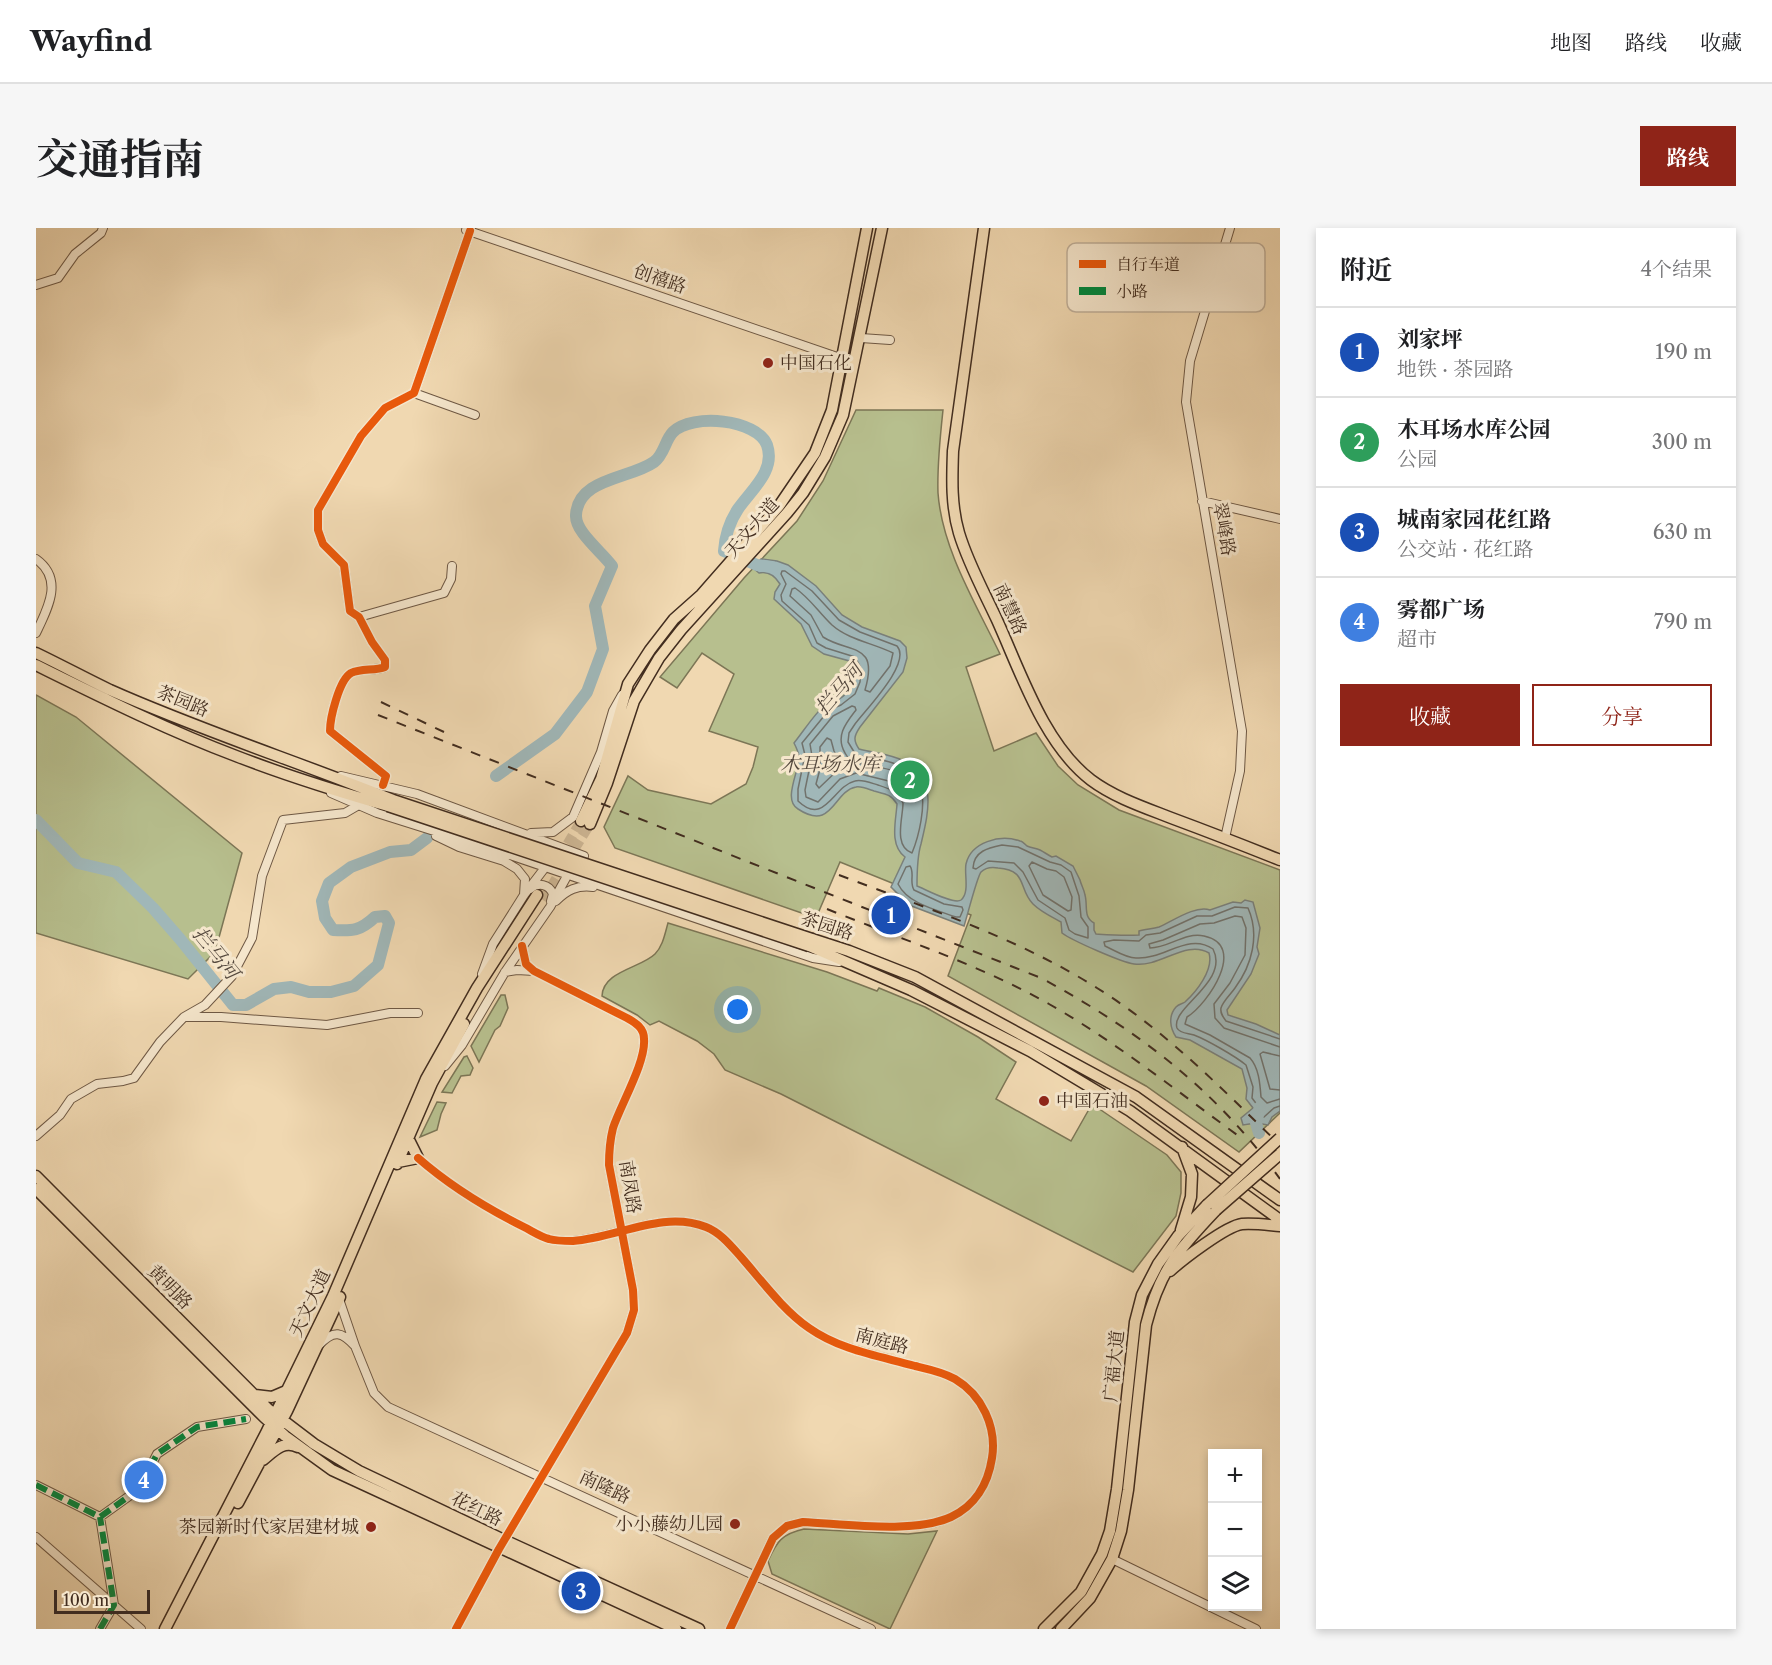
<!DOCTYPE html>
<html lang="zh">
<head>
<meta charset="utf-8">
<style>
	body { margin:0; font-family:"Libre Caslon Text","Noto Serif SC",serif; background:#f6f6f6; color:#202124 }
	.controls { position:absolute; right:18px; bottom:18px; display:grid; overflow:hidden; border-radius:0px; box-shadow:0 3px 9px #0003 }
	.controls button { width:54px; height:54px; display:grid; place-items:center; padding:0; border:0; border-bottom:2px solid #e0e0e0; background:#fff; color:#202124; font:30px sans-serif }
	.scale { position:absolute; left:18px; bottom:15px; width:96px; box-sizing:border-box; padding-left:6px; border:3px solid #422d1f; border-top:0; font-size:16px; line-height:21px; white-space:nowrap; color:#422d1f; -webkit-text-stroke:4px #f5e6cc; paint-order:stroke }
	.you { position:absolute; left:702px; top:782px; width:21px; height:21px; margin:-15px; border:4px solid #fff; border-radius:50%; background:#1a73e8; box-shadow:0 0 0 9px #1a73e833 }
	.badge { display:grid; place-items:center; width:39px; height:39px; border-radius:50%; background:#8f2418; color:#fff; font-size:20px; font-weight:700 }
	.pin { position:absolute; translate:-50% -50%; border:3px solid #fff; box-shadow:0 2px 6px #0006 }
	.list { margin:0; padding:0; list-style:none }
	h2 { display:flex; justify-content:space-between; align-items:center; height:78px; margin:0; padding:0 24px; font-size:26px }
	h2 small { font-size:20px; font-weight:400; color:#757577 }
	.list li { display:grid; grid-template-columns:39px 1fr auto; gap:18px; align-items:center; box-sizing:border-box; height:90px; padding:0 24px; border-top:2px solid #e0e0e0 }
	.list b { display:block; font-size:22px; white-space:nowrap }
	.list p { margin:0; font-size:20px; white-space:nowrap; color:#757577 }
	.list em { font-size:20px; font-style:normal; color:#757577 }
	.actions { display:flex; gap:12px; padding:18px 24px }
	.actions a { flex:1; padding:14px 0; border:2px solid #8f2418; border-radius:0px; text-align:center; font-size:21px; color:#8f2418 }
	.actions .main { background:#8f2418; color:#fff }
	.icon { flex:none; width:33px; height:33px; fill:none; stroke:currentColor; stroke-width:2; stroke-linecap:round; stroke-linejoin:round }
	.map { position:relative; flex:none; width:1244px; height:1401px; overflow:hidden; border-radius:0px }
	header { display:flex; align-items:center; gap:36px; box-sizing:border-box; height:84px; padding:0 30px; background:#fff; border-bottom:2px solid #e0e0e0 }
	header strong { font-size:28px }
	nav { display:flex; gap:33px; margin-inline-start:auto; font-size:21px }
	.intro { display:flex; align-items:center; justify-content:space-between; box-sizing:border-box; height:144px; padding:0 36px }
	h1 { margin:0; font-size:42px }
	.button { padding:15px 27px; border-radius:0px; background:#8f2418; color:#fff; font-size:21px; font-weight:700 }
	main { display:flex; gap:36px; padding:0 36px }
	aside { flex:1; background:#fff; border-radius:0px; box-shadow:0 3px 9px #0003 }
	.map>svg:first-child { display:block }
	.green { fill:#b7bf8e; stroke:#7c7656; stroke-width:1.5 }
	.water { fill:#a0b7b8; stroke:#7a807b; stroke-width:1.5 }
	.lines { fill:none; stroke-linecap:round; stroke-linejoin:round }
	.shore { stroke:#71726c; stroke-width:1.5 }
	.river { stroke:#a0b7b8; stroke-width:12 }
	.major-tunnel { stroke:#cdb694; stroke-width:10; stroke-dasharray:10 5; stroke-linecap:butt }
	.minor-casing { stroke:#6e5844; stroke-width:10 }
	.major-casing { stroke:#422d1f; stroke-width:13 }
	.minor { stroke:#f5e6cc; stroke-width:8 }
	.major { stroke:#f0d8b1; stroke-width:10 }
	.rail { stroke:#422d1f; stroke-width:2; stroke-dasharray:10 10; stroke-linecap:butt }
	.major-bridge-casing { stroke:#422d1f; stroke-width:13; stroke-linecap:butt }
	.major-bridge { stroke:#f0d8b1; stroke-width:10 }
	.quiet { stroke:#00873e; stroke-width:6; stroke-dasharray:12 6; stroke-linecap:butt }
	.cycleway-casing { stroke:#f5e6cc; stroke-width:11 }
	.cycleway { stroke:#e8590c; stroke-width:8 }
	.poi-dot { fill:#8f2418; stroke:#f5e6cc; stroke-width:2 }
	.labels { text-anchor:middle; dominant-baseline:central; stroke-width:6; stroke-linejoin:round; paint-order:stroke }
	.street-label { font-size:18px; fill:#422d1f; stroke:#f5e6cc }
	.poi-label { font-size:18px; fill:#422d1f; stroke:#f5e6cc; text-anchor:start }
	.water-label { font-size:20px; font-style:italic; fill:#55493e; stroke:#f5e6cc }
	.key { fill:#f5e6cc; stroke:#bfae98; stroke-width:1.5 }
	.key-label { font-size:16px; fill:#422d1f }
</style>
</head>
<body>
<header>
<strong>Wayfind</strong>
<nav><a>地图</a><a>路线</a><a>收藏</a></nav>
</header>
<div class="intro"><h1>交通指南</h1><a class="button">路线</a></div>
<main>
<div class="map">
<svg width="1244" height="1401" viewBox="0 0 1244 1401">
	<rect width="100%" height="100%" fill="#f0d8b1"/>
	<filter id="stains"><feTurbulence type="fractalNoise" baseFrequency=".00333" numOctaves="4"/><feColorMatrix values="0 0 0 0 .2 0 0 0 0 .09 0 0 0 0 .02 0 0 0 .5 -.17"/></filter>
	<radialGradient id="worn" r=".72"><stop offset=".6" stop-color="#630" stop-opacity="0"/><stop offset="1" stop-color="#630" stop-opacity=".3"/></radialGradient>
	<path class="green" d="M820,182H907C904,210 901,237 902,265C906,321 940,376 964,426L930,439L958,523L1000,505L1022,538L1042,557L1083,582L1244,642V885L1203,924L1110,858L912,748L935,687L804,634L780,690L579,620L568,599L592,548L612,562L675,576L710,556L717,539L722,519L673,503L698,446L666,425L641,460L624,449L708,350L761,293L787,253Z
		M0,467L40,489L206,625L179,724L152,751L0,705Z
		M632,695L791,744L841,763L843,760L889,779L942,809L980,834L960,871L1035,913L1056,876L1131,927L1145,944V965L1140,988L1097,1044L745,866L689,842L678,826L661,813L623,793L614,797L601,787L566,768C567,743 605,740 619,726C627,718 629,705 632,695Z
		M465,767H469L472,780L464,798L459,802L443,834L435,818Z
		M431,828L437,840L434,847L425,848L416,865L406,864L428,829Z
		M401,874L410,875L405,886L401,902L384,909Z
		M768,1301L872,1306L901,1303L854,1401L736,1346L732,1333C741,1313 746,1306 768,1301Z"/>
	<path class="water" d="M725,331L741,333L752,337L780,358L806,387L826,399L864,413L870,419L871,430L867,444L824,499C818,508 817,512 823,521C838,525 854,526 868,533C902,550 892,586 885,616C881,629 881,644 881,658C889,661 918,677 925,672C934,665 928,645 930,636C935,614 964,606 984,613C986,613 989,616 991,618C995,620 1000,620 1004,622C1008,624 1012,627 1016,629L1020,628L1037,638L1044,652C1045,657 1048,661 1049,667C1052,678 1047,689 1058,695V702L1060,706C1075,707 1088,708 1103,707V703C1109,701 1116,701 1123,699C1137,693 1159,677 1174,682L1197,674L1205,675L1209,672L1217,674L1224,700L1221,719L1223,726L1215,746L1191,782L1192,787L1220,796L1244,807V883L1236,889L1232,897L1220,895L1207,897L1205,890L1217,880L1210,871L1211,860L1206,841L1154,812L1140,809C1134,800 1132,788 1140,779C1143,776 1146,776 1149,774C1160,764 1178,742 1173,725C1150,711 1124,740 1098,736C1085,734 1037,713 1026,705L1025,694C1016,689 1005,684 997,676C982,661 992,642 962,640C956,639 950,639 945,644C941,649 931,689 928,698L873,677L855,659L869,629C853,617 860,593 861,576C855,566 849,566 838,563C832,561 825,558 820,559C797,563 797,604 762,581C746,572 764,542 763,528C762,523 760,519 758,515C767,504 779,485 789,477C793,474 799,474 803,471C815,464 823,448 817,434L788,426L776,418L765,396L738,371L739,364L744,356C739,348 732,343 723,345L717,340Z"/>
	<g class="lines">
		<path class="shore" d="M746,343H749L776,363L803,392L824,404L861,418C876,435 830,481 819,496L813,505L812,514L820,527C836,531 852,531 866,539C873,543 883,551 885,559C890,578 883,608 876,625C857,618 867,590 867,575C861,563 854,561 842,557C835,555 826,551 819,553C797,558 789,599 762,573V561L769,527L766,515L793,482L805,477L819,466L824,454L825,440L819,429L790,420L781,415L773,397L746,373L745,367L750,356L745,346Z
			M759,360C774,370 783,385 796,397C813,412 837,415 857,425L854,438L834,464L829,462C843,414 814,426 787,409L775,387L754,368L756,361Z
			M816,478L819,479L820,482C810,495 799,508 809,525C811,529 814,532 819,534C832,539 847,538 860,544C868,548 872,554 877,560V569L873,568L861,555L820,545L804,551L782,574L770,569L769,562L776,528L774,516L797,488Z
			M791,510L795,512L798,523L806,538L783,560L780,556L784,541V519Z
			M966,617L982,619L1014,634L1025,637L1035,644L1043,668L1045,689L1052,699V710L1039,706L1033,702L1029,690L1002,672L987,644L978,635L952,633L940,641L937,640C938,623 952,620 966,617Z
			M996,634L1011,641L1020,643L1028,649L1036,669L1035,682L1032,683L1007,667L993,638Z
			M874,638C879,645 873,654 878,662L908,676L926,679L927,682L924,689H920C901,682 872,676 862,656L870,639Z
			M1244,811L1190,793C1187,789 1184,785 1185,780C1187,773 1195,766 1199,760C1216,737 1224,707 1212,680L1199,679L1176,688H1161L1124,705L1110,707L1103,713L1078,712L1068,714L1069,718C1078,722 1090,730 1100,730C1128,732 1152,704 1177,721C1194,754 1134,780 1141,800C1144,806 1153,805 1158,807C1171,812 1199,828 1210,837L1217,859L1216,870L1222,878L1221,889H1228L1238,880L1244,878
			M1244,819L1188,800L1179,790L1178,776L1194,755L1209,727L1210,700L1206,689L1199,688L1178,695L1164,696L1127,712L1113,716L1114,720C1133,720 1148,704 1168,708C1212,717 1172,776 1151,789L1149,796L1174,807L1214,830C1223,840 1224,856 1225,869L1231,875L1244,871
			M1244,828L1227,824L1224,826L1234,861L1244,862"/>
		<path class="river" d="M460,548L519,506L551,464L567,421L559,378L576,338C566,324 539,304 540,287C542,250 594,251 618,234C628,227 629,212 637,204C656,185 721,191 731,217C740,243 715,262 702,281C694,293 689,308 688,323L721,337L736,339
			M0,592L42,635L80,644L117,680L144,711L197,777H210L238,761L255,759L273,764H295L318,758L342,737L353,695L349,688L339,689C324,703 317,703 297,702L289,690L286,673L293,655L315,639L354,624L375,622L391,610
			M1223,905L1220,895L1224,879"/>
		<path class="major-tunnel" d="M524,629L545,593
			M507,672L554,596"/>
		<defs>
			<path id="minor" d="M430,2L807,131
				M0,57L22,50L39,26L65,5L67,0
				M825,110L854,112
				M378,165L439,187
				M1166,273L1244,291
				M0,331C28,351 12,380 0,405
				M323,389L408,365L415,351L416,338
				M305,548L381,566L548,628L531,648L514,679L469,744L426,817L409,838
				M347,557L350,548L294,503C294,490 303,452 315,445C325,440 339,443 349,439V432L336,414L323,389L314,383L308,337L287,316L282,302V282L325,208L349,180L378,165L434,3
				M295,565L341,585L468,625L777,730L803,734
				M495,605L517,604L537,589L565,524L577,483L586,467
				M400,608L423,619L468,633L481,641L489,651L488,667
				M1189,610L1204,543L1206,503L1150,174L1154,133L1194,0
				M494,661C502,654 513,656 517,666L515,673
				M520,673C531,662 541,657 557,659
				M469,744L481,742L498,743
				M446,746L457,716L488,667L511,637
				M151,789H185L291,797L354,785H382
				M0,908L24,887L35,871L61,856L87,853L98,850L124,814L148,789L169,777L196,748L216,710L226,648L247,592L309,585L321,578
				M382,930C414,958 450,980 488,999C496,1003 505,1009 513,1011C520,1013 530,1013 537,1013C581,1010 626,982 670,999C685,1005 695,1018 705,1029C726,1053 747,1082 773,1100C804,1122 843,1128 879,1138C892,1141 907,1144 919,1151C946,1167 961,1199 956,1230C952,1256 939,1278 915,1289C878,1306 809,1296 767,1294L751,1298L737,1310L694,1401
				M283,1117C298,1101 306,1104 319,1118L303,1071
				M319,1118L338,1165L352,1179L835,1401
				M0,1257L64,1289L103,1261L121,1226L161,1199L210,1191
				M0,1309L105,1401
				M1076,1331L1220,1401
				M64,1401L78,1377L64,1289
				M420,1401L463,1321L591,1105L598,1082L597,1062L573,937C573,924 574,912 577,900C585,876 610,834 608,811C608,800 600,795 591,790L498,743L490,736L486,718"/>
			<path id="major" d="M948,0L917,223C916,251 915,278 923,305C932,335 948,364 961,392C985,445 1008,516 1055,552C1079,570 1110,580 1138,591C1173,604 1209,618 1244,632
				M0,425C25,437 49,450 74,462C166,503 263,534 357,572
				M0,437C65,469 131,502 200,528C249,547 300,563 352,578
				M545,593L565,551L592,456L614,422L638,391L665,367L743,278L779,225L796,182L831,0
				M554,596L571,555L598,473L623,430L645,402L751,285L767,265L789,229L807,187L846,0
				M776,711L813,723L879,749L1100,869L1244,972
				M773,718L875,762L994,823L1094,883L1244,992
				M362,934L382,930L372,910
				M361,936L396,855L428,796
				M0,948L232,1181L278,1216L323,1243L468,1312L663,1401
				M0,961L228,1189L249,1208L296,1242L640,1401
				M1145,1002L1155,969L1156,946L1146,919
				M1134,1043C1146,1032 1190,998 1206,996C1218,995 1232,997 1244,998
				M219,1167L236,1169L250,1163
				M227,1232C238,1223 247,1212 262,1219
				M202,1275L251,1183L304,1069
				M129,1401L230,1205L297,1068L390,851L441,760L501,667
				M1008,1401L1045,1364L1066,1326L1074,1303L1081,1261L1099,1094L1106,1067L1122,1036L1142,1008L1171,977
				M1025,1401L1054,1370L1076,1331L1085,1303L1092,1262L1110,1097C1124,1042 1142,1022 1180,982"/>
		</defs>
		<use href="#minor" class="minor-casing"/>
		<use href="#major" class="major-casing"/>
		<use href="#minor" class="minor"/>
		<use href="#major" class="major"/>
		<path class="rail" d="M345,474L408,504
			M342,487L1005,750C1100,801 1181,862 1244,951
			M803,647C890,680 982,710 1061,760C1130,803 1186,861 1244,917
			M791,681C865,711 944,737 1013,776C1080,814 1142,864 1204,909"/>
		<defs>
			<path id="major-bridge" d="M357,572L776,711
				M352,578L773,718
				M1171,977L1244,910
				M1180,982L1244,926"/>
		</defs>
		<use href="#major-bridge" class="major-bridge-casing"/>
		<use href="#major-bridge" class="major-bridge"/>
		<path class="quiet" d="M0,1257L64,1289L103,1261L121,1226L161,1199L210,1191
			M64,1401L78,1377L64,1289"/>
		<defs>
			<path id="cycleway" d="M347,557L350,548L294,503C294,490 303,452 315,445C325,440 339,443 349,439V432L336,414L323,389L314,383L308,337L287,316L282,302V282L325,208L349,180L378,165L434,3
				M382,930C414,958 450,980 488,999C496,1003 505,1009 513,1011C520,1013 530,1013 537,1013C581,1010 626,982 670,999C685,1005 695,1018 705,1029C726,1053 747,1082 773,1100C804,1122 843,1128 879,1138C892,1141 907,1144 919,1151C946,1167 961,1199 956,1230C952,1256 939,1278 915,1289C878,1306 809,1296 767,1294L751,1298L737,1310L694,1401
				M420,1401L463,1321L591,1105L598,1082L597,1062L573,937C573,924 574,912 577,900C585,876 610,834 608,811C608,800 600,795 591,790L498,743L490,736L486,718"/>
		</defs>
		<use href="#cycleway" class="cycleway-casing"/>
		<use href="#cycleway" class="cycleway"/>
	</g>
	<g class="poi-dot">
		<circle cx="732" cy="135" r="6"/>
		<circle cx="1008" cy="873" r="6"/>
		<circle cx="699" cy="1296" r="6"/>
		<circle cx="335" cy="1299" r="6"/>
	</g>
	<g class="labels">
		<g class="street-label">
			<text transform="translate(624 51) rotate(19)">创禧路</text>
			<text transform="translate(716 300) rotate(-49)">天文大道</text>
			<text transform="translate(1188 301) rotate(80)">翠峰路</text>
			<text transform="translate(974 381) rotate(65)">南慧路</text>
			<text transform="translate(147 473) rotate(22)">茶园路</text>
			<text transform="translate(791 698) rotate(18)">茶园路</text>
			<text transform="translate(594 959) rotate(81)">南凤路</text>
			<text transform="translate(134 1059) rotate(45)">黄明路</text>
			<text transform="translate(274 1075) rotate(-65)">天文大道</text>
			<text transform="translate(846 1113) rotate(15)">南庭路</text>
			<text transform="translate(1078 1138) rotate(-84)">广福大道</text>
			<text transform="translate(569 1259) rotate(25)">南隆路</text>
			<text transform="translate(441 1281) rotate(26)">花红路</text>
		</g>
		<g class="poi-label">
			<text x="744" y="135">中国石化</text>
			<text x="1020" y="873">中国石油</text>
			<text x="687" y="1296" text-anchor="end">小小藤幼儿园</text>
			<text x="323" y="1299" text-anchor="end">茶园新时代家居建材城</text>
		</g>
		<g class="water-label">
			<text transform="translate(803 461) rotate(-49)">拦马河</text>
			<text x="794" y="536">木耳场水库</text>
			<text transform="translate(180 725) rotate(51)">拦马河</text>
		</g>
	</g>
	<rect x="1031" y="15" width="198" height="69" rx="9" class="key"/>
	<rect x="1043" y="32" width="27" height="8" fill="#e8590c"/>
	<rect x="1043" y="59" width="27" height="8" fill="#00873e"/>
	<g class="key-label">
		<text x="1080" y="42">自行车道</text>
		<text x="1080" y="69">小路</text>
	</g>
	<rect width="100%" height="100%" filter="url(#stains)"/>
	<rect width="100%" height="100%" fill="url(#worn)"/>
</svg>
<div class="controls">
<button>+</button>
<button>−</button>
<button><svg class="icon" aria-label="layers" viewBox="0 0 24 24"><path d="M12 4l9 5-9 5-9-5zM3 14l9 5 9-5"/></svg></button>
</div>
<div class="scale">100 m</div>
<div class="you"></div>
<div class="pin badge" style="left:855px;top:687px;background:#1a4fb4">1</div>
<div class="pin badge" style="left:874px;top:552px;background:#2e9e5b">2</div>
<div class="pin badge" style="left:545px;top:1363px;background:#1a4fb4">3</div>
<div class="pin badge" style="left:108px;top:1252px;background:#3f7fe0">4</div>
</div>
<aside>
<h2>附近<small>4个结果</small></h2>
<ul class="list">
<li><span class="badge" style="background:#1a4fb4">1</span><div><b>刘家坪</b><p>地铁 · 茶园路</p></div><em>190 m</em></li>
<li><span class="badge" style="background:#2e9e5b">2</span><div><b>木耳场水库公园</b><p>公园</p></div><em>300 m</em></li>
<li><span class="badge" style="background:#1a4fb4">3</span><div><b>城南家园花红路</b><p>公交站 · 花红路</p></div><em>630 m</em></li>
<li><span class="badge" style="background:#3f7fe0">4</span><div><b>雾都广场</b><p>超市</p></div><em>790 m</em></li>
</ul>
<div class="actions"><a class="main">收藏</a><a>分享</a></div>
</aside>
</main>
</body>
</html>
